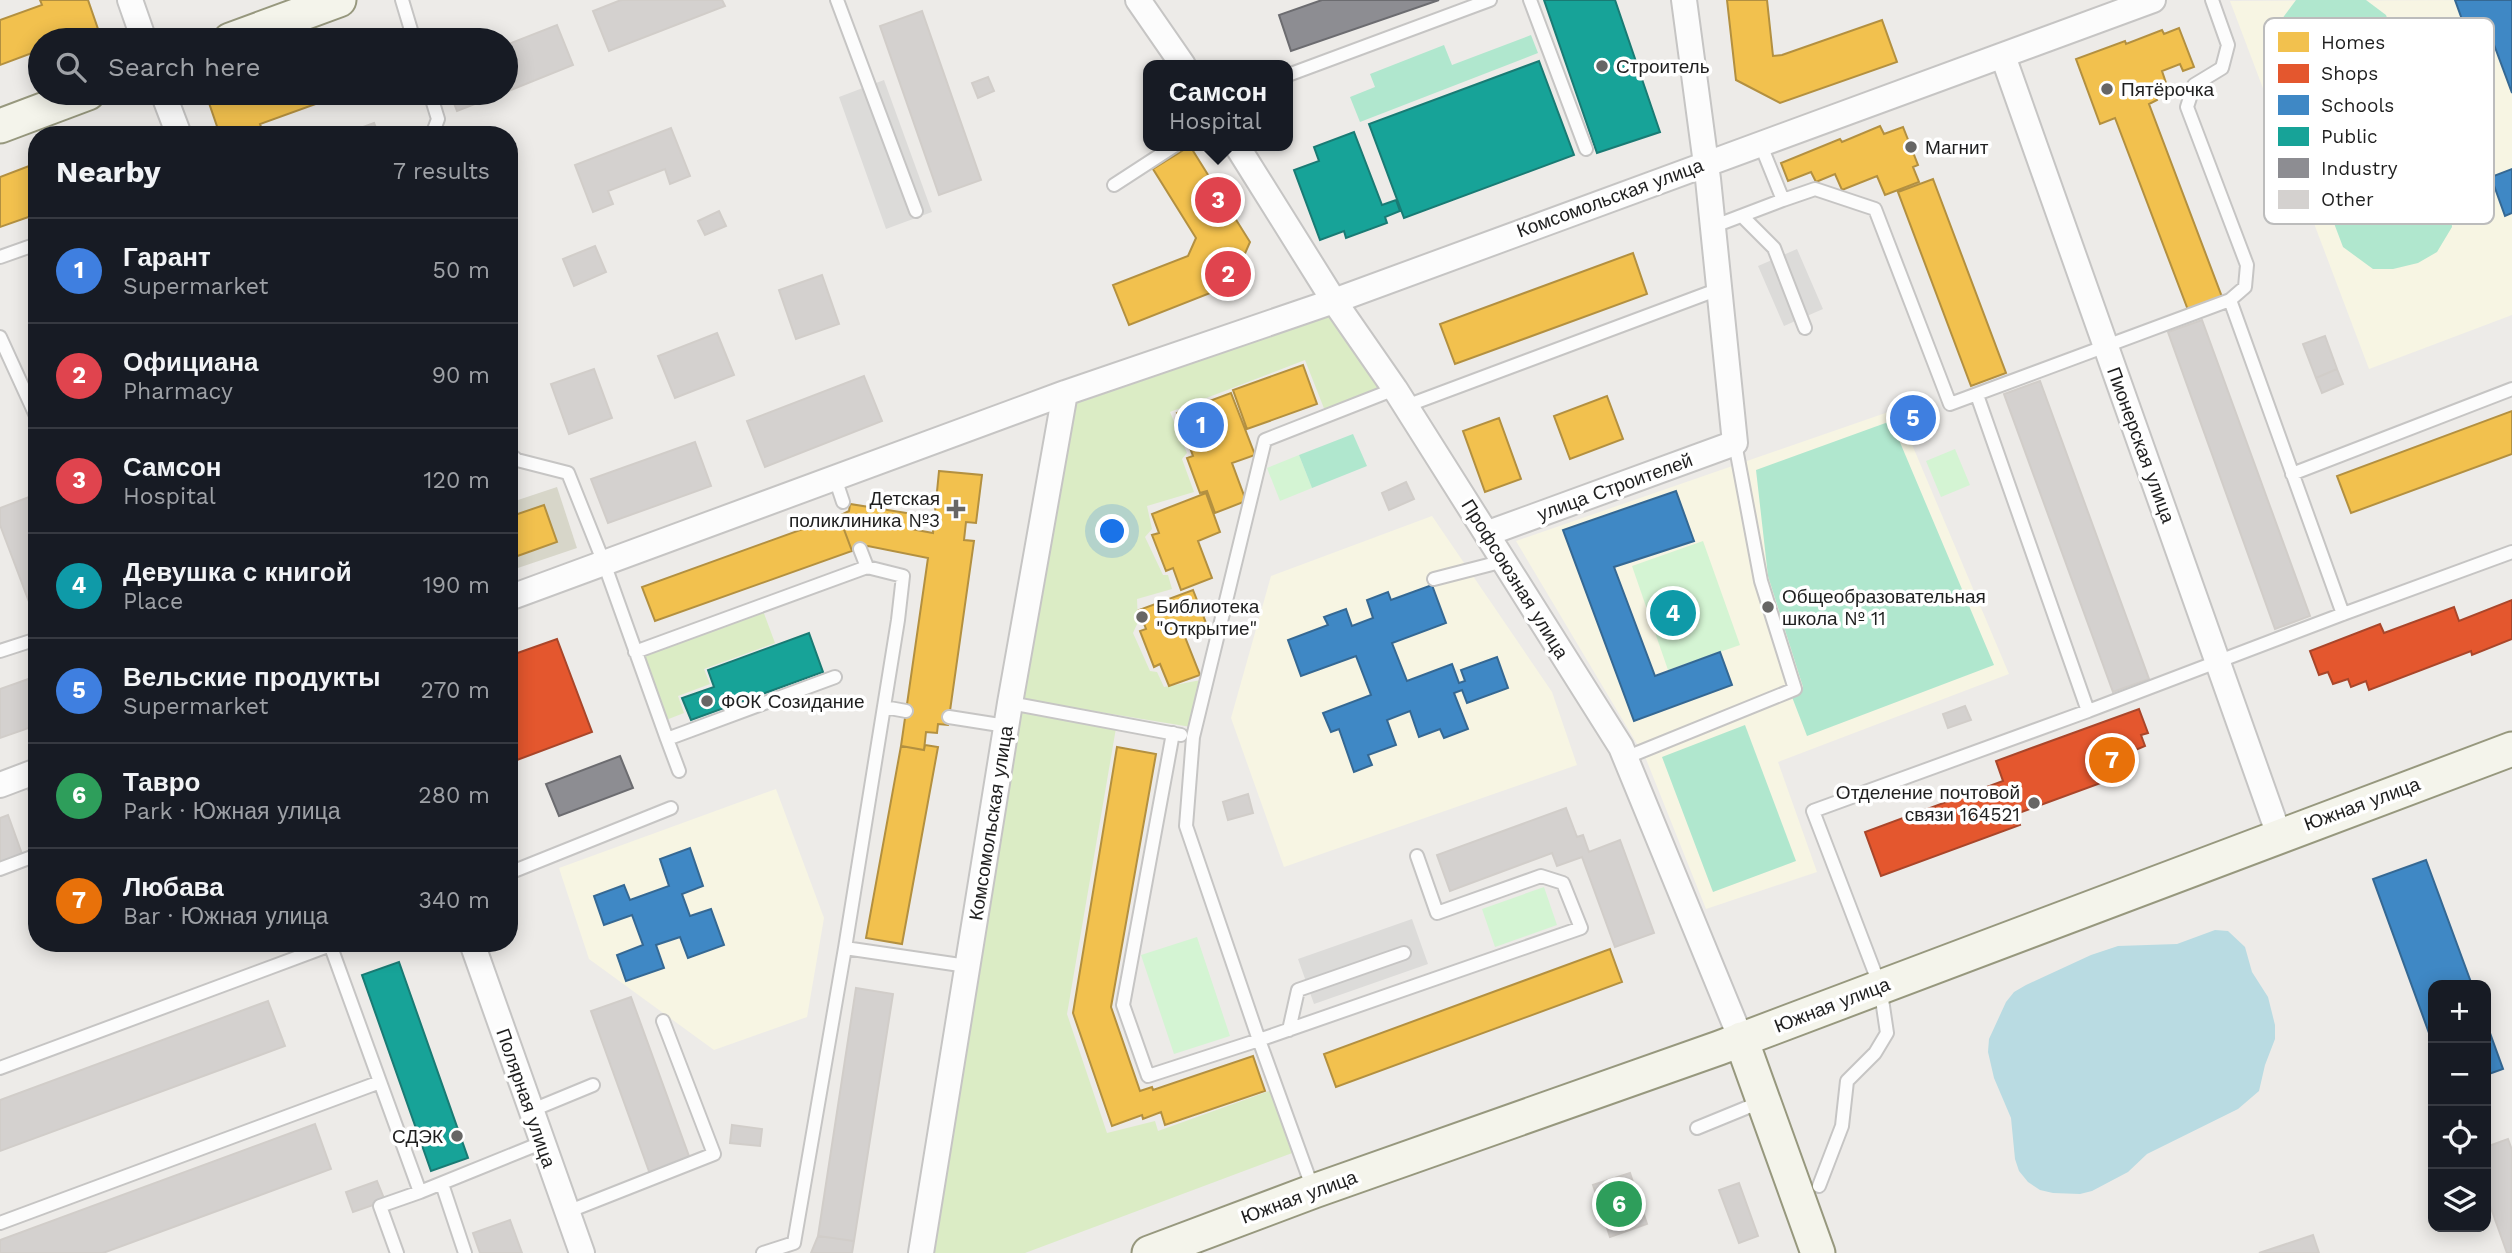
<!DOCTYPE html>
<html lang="en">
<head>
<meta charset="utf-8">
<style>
	body { margin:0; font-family:"Work Sans",sans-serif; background:#20242c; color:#f1f3f6 }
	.controls { position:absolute; right:21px; bottom:21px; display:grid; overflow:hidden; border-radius:14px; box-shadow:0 4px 18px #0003 }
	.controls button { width:63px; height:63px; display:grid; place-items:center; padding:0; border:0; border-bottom:2px solid #363941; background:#171b24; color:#f1f3f6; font:35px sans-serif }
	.you { position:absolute; left:1113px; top:532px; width:24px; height:24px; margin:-18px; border:5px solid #fff; border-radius:50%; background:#1a73e8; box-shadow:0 0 0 10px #1a73e833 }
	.badge { display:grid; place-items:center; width:46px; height:46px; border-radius:50%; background:#676665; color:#fff; font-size:23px; font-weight:700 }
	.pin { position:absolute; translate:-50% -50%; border:4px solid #fff; box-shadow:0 2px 7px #0006 }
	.popup { position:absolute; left:1143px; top:60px; width:150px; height:91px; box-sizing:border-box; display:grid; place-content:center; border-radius:14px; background:#171b24; filter:drop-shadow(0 2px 5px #0005); font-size:23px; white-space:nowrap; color:#9ea1a6 }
	.popup b { font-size:26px; color:#f1f3f6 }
	.popup::after { content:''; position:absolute; left:50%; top:100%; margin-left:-14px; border:14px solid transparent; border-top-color:#171b24 }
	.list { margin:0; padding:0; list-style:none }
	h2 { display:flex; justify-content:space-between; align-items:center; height:91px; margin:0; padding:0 28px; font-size:30px }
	h2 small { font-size:23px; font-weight:400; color:#9ea1a6 }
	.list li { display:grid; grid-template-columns:46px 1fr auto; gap:21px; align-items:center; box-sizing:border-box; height:105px; padding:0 28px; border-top:2px solid #363941 }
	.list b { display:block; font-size:26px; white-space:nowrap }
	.list p { margin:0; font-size:23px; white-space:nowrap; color:#9ea1a6 }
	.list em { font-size:23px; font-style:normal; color:#9ea1a6 }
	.icon { flex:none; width:38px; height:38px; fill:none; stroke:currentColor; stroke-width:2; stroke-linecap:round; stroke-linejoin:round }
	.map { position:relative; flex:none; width:2512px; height:1253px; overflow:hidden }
	.search { position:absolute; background:#171b24; box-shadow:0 4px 18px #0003; left:28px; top:28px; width:490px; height:77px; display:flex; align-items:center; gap:18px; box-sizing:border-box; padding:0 24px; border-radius:38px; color:#9ea1a6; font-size:26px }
	.panel { position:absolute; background:#171b24; box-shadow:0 4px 18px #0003; left:28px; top:126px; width:490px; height:826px; border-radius:28px }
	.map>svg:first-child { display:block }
	.residential { fill:#dcdbd9 }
	.education { fill:#f7f5e3 }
	.construction { fill:#d7d6c9 }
	.grass { fill:#dbecc5 }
	.park { fill:#d4f4d3 }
	.pitch { fill:#b0e7ce }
	.water { fill:#b9dbe2 }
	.homes { fill:#f2c14e; stroke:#b39040; stroke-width:2 }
	.shops { fill:#e4572e; stroke:#a9462a; stroke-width:2 }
	.schools { fill:#3f88c5; stroke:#356893; stroke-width:2 }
	.public { fill:#17a398; stroke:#197b74; stroke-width:2 }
	.industry { fill:#8d8d92; stroke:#6c6c70; stroke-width:2 }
	.building { fill:#d4d1cf; stroke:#d1cdc9; stroke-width:2 }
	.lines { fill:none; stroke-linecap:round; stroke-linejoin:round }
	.lane-casing { stroke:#c6c5c4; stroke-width:16 }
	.street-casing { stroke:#c6c5c4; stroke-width:28 }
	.secondary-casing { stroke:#97987e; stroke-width:37 }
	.lane { stroke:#fcfcfc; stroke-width:12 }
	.street { stroke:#fcfcfc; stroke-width:24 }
	.secondary { stroke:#f4f4eb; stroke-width:33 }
	.poi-dot { fill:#676665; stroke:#fff; stroke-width:2.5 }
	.labels { text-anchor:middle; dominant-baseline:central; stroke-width:7; stroke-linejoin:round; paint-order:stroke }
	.poi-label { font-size:19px; fill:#1f1f1f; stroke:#fff; text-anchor:start }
	.street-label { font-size:19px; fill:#1f1f1f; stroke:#fff }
	.key { fill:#fff; stroke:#bcbcbc; stroke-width:2 }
	.key-label { font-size:19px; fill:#1f1f1f }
</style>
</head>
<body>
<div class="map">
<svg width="2512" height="1253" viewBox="0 0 2512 1253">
	<rect width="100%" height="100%" fill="#edebe8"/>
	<path class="residential" d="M884,80L932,212L886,229L839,97Z
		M1797,249L1823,309L1784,326L1758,266Z
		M1412,919L1428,964L1314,1004L1298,959Z"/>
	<path class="education" d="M2512,0V315L2369,369L2230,1Z
		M1897,409L2009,674L1778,762L1817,872L1706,909L1646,759L1516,541Z
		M1432,516L1552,692L1577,765L1284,867L1231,718L1271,576Z
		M776,789L824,918L807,1017L714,1050L589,959L559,868Z"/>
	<path class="construction" d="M557,487L577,548L509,571V503Z"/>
	<path class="grass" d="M1329,308L1387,386L1325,411L1305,360L1170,412L1187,453L1182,459L1194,492L1147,506L1152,529L1145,537L1163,575H1168L1172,589L1137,599L1138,622L1133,633L1150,671L1157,672L1164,687L1201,680L1191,727L1020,699L1071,398Z
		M762,608L775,643L704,669L710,684L678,696L684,713L666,720L641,654Z
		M1016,710L1116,728L1067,1014L1107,1133L1155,1121L1158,1131L1272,1090L1295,1152L1025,1253H927Z"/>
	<path class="park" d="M1955,449L1970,485L1941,497L1926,461Z
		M1299,455L1312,488L1280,501L1267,468Z
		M1703,541L1740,645L1668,670L1632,566Z
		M1544,887L1557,925L1495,947L1482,909Z
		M1197,937L1230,1036L1174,1054L1141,955Z"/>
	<path class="pitch" d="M2296,0H2366L2386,15L2450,195L2452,227L2437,252L2418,263L2393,269H2373L2343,247L2271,57L2279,23Z
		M1531,35L1538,53L1360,122L1350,97L1375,87L1370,74L1444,45L1452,65Z
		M1891,421L1994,665L1807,736L1792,697L1803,687L1768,576L1756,470Z
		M1353,434L1367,466L1312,488L1299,455Z
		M1745,725L1796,861L1713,892L1662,757Z"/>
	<path class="water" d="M2215,930L2228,931L2245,947L2252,972L2268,997L2275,1025V1039L2265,1065L2259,1091L2238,1109L2147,1154L2128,1172L2092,1191L2080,1194L2053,1193L2040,1190L2028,1182L2019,1171L2015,1159L2011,1118L1994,1078L1988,1052L1989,1039L2006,1002L2014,992L2026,985L2091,955L2118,946L2177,944Z"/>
	<path class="homes" d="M40,0H88L98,29L68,40H40V50L0,65V20L42,5Z
		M1727,0H1767L1773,56L1782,55L1882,20L1897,62L1780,103L1736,80Z
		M2179,28L2194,67L2183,71L2180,64L2162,71L2166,83L2152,88L2157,100L2149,104L2222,297L2188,310L2115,118L2100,124L2076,59L2125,41L2126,44L2162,30L2164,34Z
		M228,93H346L260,124L264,135H220L208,100Z
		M1880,126L1884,134L1903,127L1918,165L1913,167L1919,182L1885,195L1877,176L1842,190L1835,174L1816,182L1811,172L1788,181L1781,163L1840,139L1842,142Z
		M1190,146L1250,242L1239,267L1223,288L1129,325L1113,285L1188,256L1196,238L1153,169Z
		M37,163V214L0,227V177Z
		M1933,179L2006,373L1971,386L1898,192Z
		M1633,253L1647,294L1455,364L1440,324Z
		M1303,365L1317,404L1247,429L1233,390Z
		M1231,393L1255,455L1232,463L1246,501L1215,513L1207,491L1200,493L1187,458L1193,456L1177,413Z
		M1607,396L1623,439L1570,459L1554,416Z
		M2512,411V454L2351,513L2337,476Z
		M1499,418L1521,479L1485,492L1463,431Z
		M939,471L982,475L976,523L966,522L964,540L974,541L948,725L938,724L937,733L926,732L924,750L901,746L928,558L868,546L852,551L839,516L849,511L850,504L913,514L911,529L933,533Z
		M1206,493L1220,532L1198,541L1212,578L1181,590L1173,568L1166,571L1152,535L1159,533L1152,514Z
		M544,505L557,542L509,559V517Z
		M839,516L852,551L655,621L642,587Z
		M1193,590L1208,628L1185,637L1200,675L1169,686L1160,664L1154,667L1140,631L1146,629L1139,610Z
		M925,745L938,747L902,944L866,938L901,746L924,750Z
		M1117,747L1156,754L1111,1007L1140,1091L1152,1087L1153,1090L1253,1056L1265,1091L1165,1125L1161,1112L1143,1119L1142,1115L1112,1126L1073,1013Z
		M1610,949L1622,982L1336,1087L1324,1054Z"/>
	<path class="shops" d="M1915,403L1925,427L1911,433L1901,409Z
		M2512,600V639L2472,655L2471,651L2369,690L2366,681L2351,687L2348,679L2333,684L2328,672L2319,675L2310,651L2380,624L2384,633L2454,607L2459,621Z
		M557,639L592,732L509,763V656Z
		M2139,709L2148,733L2141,735L2145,746L2133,751L2136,760L2117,767L2120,776L2016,814L2020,825L1881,876L1865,832L2003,781L1996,761Z"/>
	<path class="schools" d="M2455,0H2512V93L2493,42L2473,50Z
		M2512,169V213L2505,216L2491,177Z
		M1676,491L1694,541L1614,567L1655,676L1720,652L1732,685L1634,721L1563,530Z
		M1432,585L1446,623L1392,643L1407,681L1452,664L1459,683L1465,681L1461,670L1497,657L1508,688L1467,703L1462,690L1454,693L1468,729L1444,738L1440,729L1419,737L1410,711L1387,720L1396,745L1368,755L1372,765L1354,772L1339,729L1331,732L1323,713L1371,695L1356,656L1301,676L1288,640L1328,625L1324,617L1346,609L1352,626L1373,618L1367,600L1388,592L1391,600Z
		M690,848L703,886L682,894L690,916L711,909L724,945L688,958L680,937L656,945L664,968L626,981L617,955L643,945L632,915L604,925L594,896L624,885L630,900L669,886L660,859Z
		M2426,860L2472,985H2433V1044L2373,879Z
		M2486,1022L2503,1069L2486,1075Z"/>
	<path class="public" d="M1544,0H1615L1660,132L1597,153Z
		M1539,61L1574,155L1404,218L1369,124Z
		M1354,132L1382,205L1396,200L1400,211L1385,217L1387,223L1346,238L1344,231L1320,240L1294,170L1319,161L1314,147Z
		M809,633L823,672L691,720L682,698L714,687L708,670Z
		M399,962L468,1158L431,1171L362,975Z"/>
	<path class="industry" d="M1322,0H1439L1291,51L1279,15Z
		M620,756L633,788L559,816L546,784Z"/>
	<path class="building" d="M621,0H722L725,6L609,51L593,11Z
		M922,11L981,180L939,195L880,26Z
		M557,25L573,65L506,92V45Z
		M988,77L994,91L978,98L972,83Z
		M450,93H503L457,111Z
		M374,123L379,135H344V134Z
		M671,128L690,176L670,184L665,169L608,191L613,204L593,212L575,165Z
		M719,211L726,226L705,235L698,221Z
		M595,246L606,272L574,286L563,259Z
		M822,275L839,324L796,339L779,290Z
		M2202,320L2310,616L2275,629L2168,332Z
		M717,333L734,375L675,398L658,356Z
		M2325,336L2337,369L2316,378L2303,344Z
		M594,369L612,418L569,434L551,384Z
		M2337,369L2343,384L2322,393L2316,378Z
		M864,376L882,421L765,467L747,421Z
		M2040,381L2149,679L2113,692L2004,394Z
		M695,442L711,486L608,523L591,479Z
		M1406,482L1414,499L1389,510L1382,493Z
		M37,494V614L34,615L0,525V508Z
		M37,676V725L0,738V689Z
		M1965,706L1971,720L1948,728L1943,714Z
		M1248,794L1253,813L1228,820L1223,802Z
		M1566,808L1577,837L1583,835L1589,852L1620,840L1654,933L1615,947L1582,857L1557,866L1552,853L1450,891L1437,855Z
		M8,815L22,854L0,862V818Z
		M856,988L893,994L854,1241L818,1236Z
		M631,997L690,1159L650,1174L591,1011Z
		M268,1001L285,1046L0,1151V1100Z
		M315,1124L331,1169L103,1253H0V1240Z
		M732,1125L762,1129L760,1146L730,1143Z
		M2508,1139L2512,1150L2511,1253H2507L2486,1194V1147Z
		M1630,1173L1647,1224L1610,1237L1593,1185Z
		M377,1181L385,1201L353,1212L346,1192Z
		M1739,1183L1758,1236L1739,1243L1719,1190Z
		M510,1220L522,1253H480L473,1233Z
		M2313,1235L2319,1253H2259Z
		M818,1236L854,1241L852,1253H811Z"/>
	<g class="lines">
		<defs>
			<path id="lane" d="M402,0L414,40
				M837,0L916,211
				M1530,0L1586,149
				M2212,0L2228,45L2222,68L2194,85L2187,107L2247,265L2245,287L2230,300
				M1288,75L1490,0
				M430,93L438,119L432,135
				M1760,143L1783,200L1815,189L1875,209L1950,404L2230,300L2343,614
				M1114,185L1174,146
				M1742,216L1774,248L1805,328
				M1712,227L1783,200
				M0,257L37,244
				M0,337L37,418
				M1395,389L1265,440L1193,737L1186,826L1259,1040L1581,928L1563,883L1541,876L1437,913L1417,856
				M1977,395L2088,711L2343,614L2512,552
				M1406,406L1719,289
				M509,453L517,460L568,473L604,563L667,739L835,677
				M2292,474L2512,389
				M835,478L843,502
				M1434,579L1504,561
				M0,651L37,639
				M635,652L867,567L860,549
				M1010,703L1181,735
				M884,707L906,711
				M949,717L1006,726
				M1173,733L1123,1005L1148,1076L1259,1040L1313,1189
				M667,739L679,771
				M1625,758L1795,689L1761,581L1735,443
				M30,774L37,793
				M0,869L37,855
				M509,873L671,808
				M331,947L420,1192L541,1143
				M845,948L967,966
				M1289,1030L1298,990L1404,953
				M0,1068L336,943
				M530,1111L593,1085
				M1697,1128L1763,1101
				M442,1184L465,1253
				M1819,1186L1842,1126L1847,1081L1875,1053L1887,1033L1880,986L1813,811L2088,711
				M567,1212L714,1154L663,1021
				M0,1223L380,1082
				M397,1253L380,1206L420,1192
				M763,1253L794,1243L845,948L898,620L903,576L867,567"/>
			<path id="street" d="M130,0L144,40
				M1138,0L1183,65
				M2003,56L2279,835
				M163,93L179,135
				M1237,146L1334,301L1395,389L1621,747L1741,1039
				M1494,531L1735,443L1708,179L1684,0
				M509,598L1065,393L1334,301L2153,0
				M0,785L37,771
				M472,943L582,1253
				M921,1253L1010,703L1065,393"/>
			<path id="secondary" d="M230,40L339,0
				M0,126L88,93
				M1741,1039L1818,1253
				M1149,1253L1314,1191L1719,1048L2512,749"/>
		</defs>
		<use href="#lane" class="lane-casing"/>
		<use href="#street" class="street-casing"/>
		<use href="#secondary" class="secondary-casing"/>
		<use href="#lane" class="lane"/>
		<use href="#street" class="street"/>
		<use href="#secondary" class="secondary"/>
	</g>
	<g class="poi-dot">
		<circle cx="1602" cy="66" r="7"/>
		<circle cx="2107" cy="89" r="7"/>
		<circle cx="1911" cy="147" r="7"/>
		<path d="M952.5 498.5h7v7h7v7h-7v7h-7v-7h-7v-7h7z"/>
		<circle cx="1768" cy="607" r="7"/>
		<circle cx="1142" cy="617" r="7"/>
		<circle cx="707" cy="701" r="7"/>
		<circle cx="2034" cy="803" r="7"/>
		<circle cx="457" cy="1136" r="7"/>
	</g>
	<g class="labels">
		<g class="poi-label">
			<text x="1616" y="66">Строитель</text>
			<text x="2121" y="89">Пятёрочка</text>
			<text x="1925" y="147">Магнит</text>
			<text x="940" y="498" text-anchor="end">Детская<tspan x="940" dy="22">поликлиника №3</tspan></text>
			<text x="1782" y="596">Общеобразовательная<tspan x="1782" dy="22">школа № 11</tspan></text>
			<text x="1156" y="606">Библиотека<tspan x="1156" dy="22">"Открытие"</tspan></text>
			<text x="721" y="701">ФОК Созидание</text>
			<text x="2020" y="792" text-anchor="end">Отделение почтовой<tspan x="2020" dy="22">связи 164521</tspan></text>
			<text x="443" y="1136" text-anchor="end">СДЭК</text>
		</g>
		<g class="street-label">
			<text transform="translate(1610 198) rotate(-20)">Комсомольская улица</text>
			<text transform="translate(2141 445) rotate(70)">Пионерская улица</text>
			<text transform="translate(1615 487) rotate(-20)">улица Строителей</text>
			<text transform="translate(1515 579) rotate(58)">Профсоюзная улица</text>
			<text transform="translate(2362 804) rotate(-20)">Южная улица</text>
			<text transform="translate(991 823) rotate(-81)">Комсомольская улица</text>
			<text transform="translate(1832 1005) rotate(-21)">Южная улица</text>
			<text transform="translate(526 1098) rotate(71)">Полярная улица</text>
			<text transform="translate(1299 1197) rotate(-20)">Южная улица</text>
		</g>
	</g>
	<rect x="2264" y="18" width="230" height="206" rx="10" class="key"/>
	<rect x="2278" y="32" width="31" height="20" fill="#f2c14e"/>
	<rect x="2278" y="64" width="31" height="19" fill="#e4572e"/>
	<rect x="2278" y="95" width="31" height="20" fill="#3f88c5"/>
	<rect x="2278" y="127" width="31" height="19" fill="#17a398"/>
	<rect x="2278" y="158" width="31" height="20" fill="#8d8d92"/>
	<rect x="2278" y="190" width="31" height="19" fill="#d4d1cf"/>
	<g class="key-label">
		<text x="2321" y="49">Homes</text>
		<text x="2321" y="80">Shops</text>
		<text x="2321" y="112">Schools</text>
		<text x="2321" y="143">Public</text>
		<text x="2321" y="175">Industry</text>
		<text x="2321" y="206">Other</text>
	</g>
</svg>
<div class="controls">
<button>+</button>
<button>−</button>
<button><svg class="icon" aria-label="locate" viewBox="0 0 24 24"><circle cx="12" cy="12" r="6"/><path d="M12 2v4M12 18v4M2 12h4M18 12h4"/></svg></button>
<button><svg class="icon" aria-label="layers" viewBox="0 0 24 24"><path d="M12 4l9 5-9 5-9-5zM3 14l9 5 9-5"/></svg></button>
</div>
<div class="you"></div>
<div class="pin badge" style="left:1201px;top:425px;background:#3f7fe0">1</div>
<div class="pin badge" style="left:1228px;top:274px;background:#e0444e">2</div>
<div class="pin badge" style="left:1218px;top:200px;background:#e0444e">3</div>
<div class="popup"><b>Самсон</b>Hospital</div>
<div class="pin badge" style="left:1673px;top:613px;background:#0f9aa8">4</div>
<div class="pin badge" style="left:1913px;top:418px;background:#3f7fe0">5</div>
<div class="pin badge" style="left:1619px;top:1204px;background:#2e9e5b">6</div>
<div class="pin badge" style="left:2112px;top:760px;background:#e8710a">7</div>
<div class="search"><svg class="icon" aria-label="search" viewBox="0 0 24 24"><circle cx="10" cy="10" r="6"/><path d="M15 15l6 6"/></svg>Search here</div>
<section class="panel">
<h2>Nearby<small>7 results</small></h2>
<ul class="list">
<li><span class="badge" style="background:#3f7fe0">1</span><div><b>Гарант</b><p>Supermarket</p></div><em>50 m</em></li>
<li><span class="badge" style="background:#e0444e">2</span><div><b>Официана</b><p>Pharmacy</p></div><em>90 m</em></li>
<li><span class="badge" style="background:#e0444e">3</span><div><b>Самсон</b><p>Hospital</p></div><em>120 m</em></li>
<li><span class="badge" style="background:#0f9aa8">4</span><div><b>Девушка с книгой</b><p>Place</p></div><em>190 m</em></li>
<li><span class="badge" style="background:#3f7fe0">5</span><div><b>Вельские продукты</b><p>Supermarket</p></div><em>270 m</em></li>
<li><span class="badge" style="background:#2e9e5b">6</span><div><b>Тавро</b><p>Park · Южная улица</p></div><em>280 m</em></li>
<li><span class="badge" style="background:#e8710a">7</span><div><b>Любава</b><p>Bar · Южная улица</p></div><em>340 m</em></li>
</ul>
</section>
</div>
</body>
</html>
